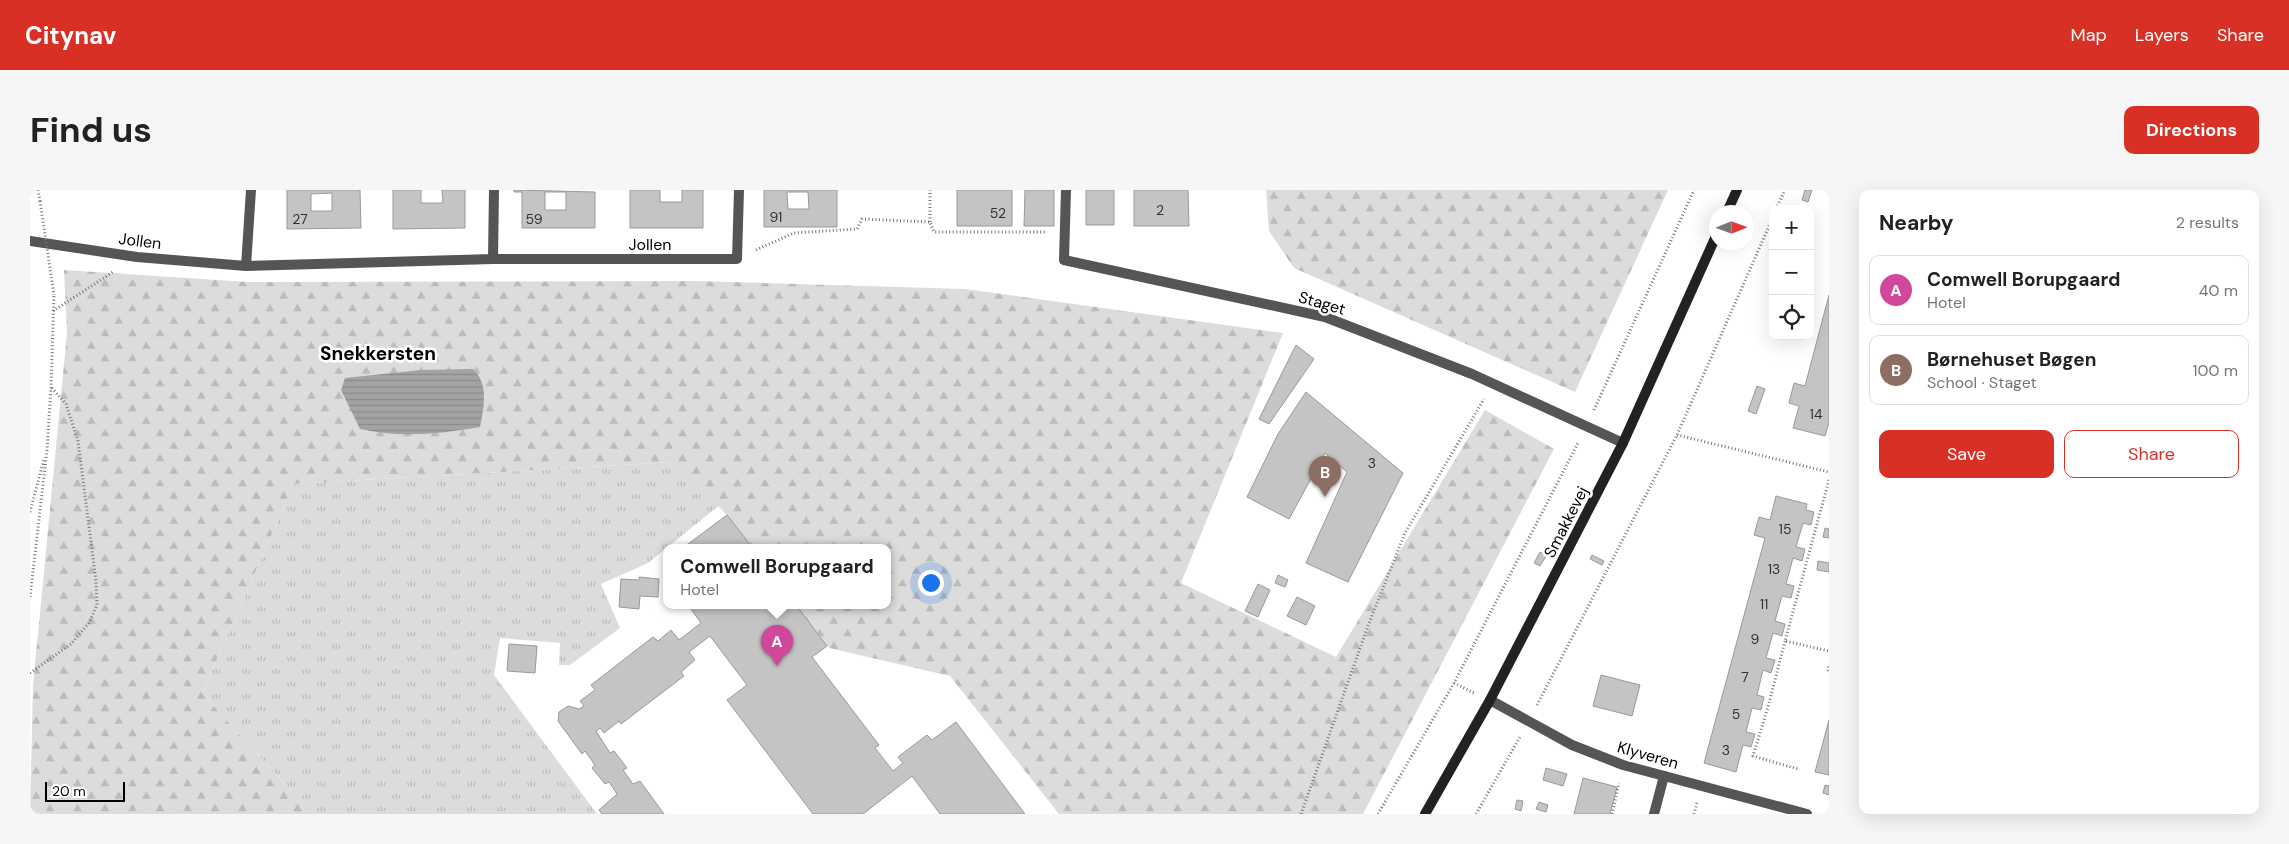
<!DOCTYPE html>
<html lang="en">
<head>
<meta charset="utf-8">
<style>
	body { margin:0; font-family:"DM Sans",sans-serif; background:#f6f6f6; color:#222 }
	.controls { position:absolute; right:15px; top:15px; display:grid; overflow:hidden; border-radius:10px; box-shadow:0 5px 20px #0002 }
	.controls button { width:45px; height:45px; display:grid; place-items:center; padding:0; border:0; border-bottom:1px solid #e0e0e0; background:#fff; color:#222; font:25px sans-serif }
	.compass { position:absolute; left:1679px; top:15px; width:45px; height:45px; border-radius:50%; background:#fff; box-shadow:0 5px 20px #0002; rotate:89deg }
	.scale { position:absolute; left:15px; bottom:12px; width:80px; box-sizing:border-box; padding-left:5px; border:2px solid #000; border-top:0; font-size:14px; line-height:18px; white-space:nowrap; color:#000; -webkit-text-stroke:4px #fff; paint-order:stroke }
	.you { position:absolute; left:900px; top:392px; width:18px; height:18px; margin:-12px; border:4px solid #fff; border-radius:50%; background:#1a73e8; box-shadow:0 0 0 8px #1a73e833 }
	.badge { display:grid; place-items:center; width:32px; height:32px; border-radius:50%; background:#d93025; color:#fff; font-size:16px; font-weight:700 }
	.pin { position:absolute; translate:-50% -41px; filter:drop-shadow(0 1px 2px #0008) }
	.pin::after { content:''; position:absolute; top:26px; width:18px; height:15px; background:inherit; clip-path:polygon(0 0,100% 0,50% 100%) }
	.popup { position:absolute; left:633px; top:354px; width:228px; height:65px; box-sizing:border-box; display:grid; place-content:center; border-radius:10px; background:#fff; filter:drop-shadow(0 1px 4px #0005); font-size:16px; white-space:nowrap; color:#767676 }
	.popup b { font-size:19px; color:#222 }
	.popup::after { content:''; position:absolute; left:50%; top:100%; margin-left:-10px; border:10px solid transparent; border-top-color:#fff }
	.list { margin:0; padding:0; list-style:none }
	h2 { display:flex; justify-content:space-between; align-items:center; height:65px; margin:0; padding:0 20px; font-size:21px }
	h2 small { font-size:16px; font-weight:400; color:#767676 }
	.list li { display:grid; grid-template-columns:32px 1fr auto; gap:15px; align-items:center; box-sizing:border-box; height:70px; margin:0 10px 10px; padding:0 10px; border:1px solid #e0e0e0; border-radius:10px }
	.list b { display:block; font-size:19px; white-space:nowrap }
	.list p { margin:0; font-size:16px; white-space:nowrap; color:#767676 }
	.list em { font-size:16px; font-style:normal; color:#767676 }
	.actions { display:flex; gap:10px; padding:15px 20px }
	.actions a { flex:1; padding:11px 0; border:1px solid #d93025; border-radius:10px; text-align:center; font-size:18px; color:#d93025 }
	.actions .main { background:#d93025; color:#fff }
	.icon { flex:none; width:28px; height:28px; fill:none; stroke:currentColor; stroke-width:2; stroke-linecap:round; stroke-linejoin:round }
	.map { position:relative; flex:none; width:1799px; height:624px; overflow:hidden; border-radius:10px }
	header { display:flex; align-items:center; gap:30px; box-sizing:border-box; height:70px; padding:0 25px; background:#d93025; color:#fff }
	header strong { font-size:24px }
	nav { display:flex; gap:28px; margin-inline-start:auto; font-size:18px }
	.intro { display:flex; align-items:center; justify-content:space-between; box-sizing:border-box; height:120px; padding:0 30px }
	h1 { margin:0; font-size:35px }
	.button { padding:12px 22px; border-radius:10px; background:#d93025; color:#fff; font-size:18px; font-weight:700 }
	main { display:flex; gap:30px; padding:0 30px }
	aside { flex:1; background:#fff; border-radius:10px; box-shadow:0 5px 20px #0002 }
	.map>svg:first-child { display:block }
	.grass { fill:url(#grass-tufts) }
	.forest { fill:url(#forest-firs) }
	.water { fill:url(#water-rules) }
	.building { fill:#c4c4c4; stroke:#999; fill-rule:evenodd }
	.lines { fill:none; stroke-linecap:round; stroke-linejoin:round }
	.path { stroke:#777; stroke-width:3; stroke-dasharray:1 2.5; stroke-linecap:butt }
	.lane { stroke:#555; stroke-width:10 }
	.street { stroke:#555; stroke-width:10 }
	.secondary { stroke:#222; stroke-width:10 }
	.path-bridge { stroke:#777; stroke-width:3; stroke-dasharray:1 2.5; stroke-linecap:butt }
	.labels { text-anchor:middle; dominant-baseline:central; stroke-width:5; stroke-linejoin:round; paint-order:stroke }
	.number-label { font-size:14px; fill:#313131 }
	.street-label { font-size:16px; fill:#000; stroke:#fff }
	.quarter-label { font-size:19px; font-weight:bold; fill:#000; stroke:#fff }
</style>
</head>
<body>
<header>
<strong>Citynav</strong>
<nav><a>Map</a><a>Layers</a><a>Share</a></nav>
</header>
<div class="intro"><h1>Find us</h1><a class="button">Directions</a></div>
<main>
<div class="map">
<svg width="1799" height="624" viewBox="0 0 1799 624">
	<defs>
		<pattern id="grass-tufts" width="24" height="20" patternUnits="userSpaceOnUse" patternTransform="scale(1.25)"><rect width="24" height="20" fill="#dcdcdc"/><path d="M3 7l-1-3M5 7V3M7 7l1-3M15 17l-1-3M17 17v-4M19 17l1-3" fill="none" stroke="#bbb"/></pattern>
		<pattern id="forest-firs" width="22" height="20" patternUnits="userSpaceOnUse" patternTransform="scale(1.25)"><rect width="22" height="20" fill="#dcdcdc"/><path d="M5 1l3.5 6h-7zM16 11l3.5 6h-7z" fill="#bbb"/></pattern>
		<pattern id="water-rules" width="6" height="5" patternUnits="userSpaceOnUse" patternTransform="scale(1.25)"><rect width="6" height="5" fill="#a3a3a3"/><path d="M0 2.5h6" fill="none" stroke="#8b8b8b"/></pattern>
	</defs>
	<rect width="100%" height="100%" fill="#fff"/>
	<path class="grass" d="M644,272L697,309L618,373L571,394L590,438L540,475H529L530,453L470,448L464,485L567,624H276L258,598L172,503L264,294Z"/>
	<path class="forest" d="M1236,0H1638L1545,202L1264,78L1239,41Z
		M34,80L218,92L665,91L935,99L1253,143L1151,393L1306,467L1455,220L1524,259L1333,624H1029L920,486L799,458L766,415H857V357H721L696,324L644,272L264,294L172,503L258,598L276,624H0L3,495L37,143Z"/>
	<path class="water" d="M443,179C459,194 454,217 450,237C410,244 370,248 330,239L311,200L315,188L391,180Z"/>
	<path class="building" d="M257,0H330L331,38L257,39ZM302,3V21H281V4Z
		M363,0H391V13H413L412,0H435V38L363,39Z
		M484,0L565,2V38H492V2H484ZM515,2H536V20H515Z
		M600,0H630V12H652V0H673V38H600Z
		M734,0H807V37H734ZM757,2H778L779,19H758Z
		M927,0H982V36H927Z
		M995,0H1024V36H994Z
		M1056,0H1084V35H1056Z
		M1104,0H1158L1159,36H1104Z
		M1775,0H1782L1778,12L1772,10Z
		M1799,105V232L1795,246L1763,238L1769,216L1759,213L1764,193L1775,196Z
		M1266,155L1284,169L1239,234L1229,229Z
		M1727,196L1735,199L1726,224L1718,221Z
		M1276,202L1373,283L1318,392L1276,373L1317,282L1295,263L1259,329L1217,307L1248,244Z
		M1746,306L1777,314L1776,320L1784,322L1781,335L1773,333L1766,357L1775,359L1772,371L1763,368L1756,394L1764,396L1761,408L1752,406L1745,431L1755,434L1752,446L1743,443L1736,468L1745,470L1741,483L1733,480L1727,505L1734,507L1731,520L1722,518L1716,542L1725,544L1721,557L1713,555L1706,582L1674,573L1735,348L1724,345L1729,327L1740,330Z
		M697,325L722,357H654Z
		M1795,338L1799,339V348L1793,347Z
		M1510,362L1516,366L1510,376L1504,373Z
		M1562,365L1574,371L1572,375L1560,369Z
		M1788,371L1799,373V382L1787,380Z
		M1248,385L1258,390L1255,397L1245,393Z
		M609,387L629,389L628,407L610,406L609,419L589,417L591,389L609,390Z
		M1228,394L1240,400L1228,427L1215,421Z
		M1267,407L1285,416L1276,435L1257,426Z
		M658,415H766L797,456L782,467L849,555L845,558L863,581L873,573L868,567L897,545L902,550L926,532L995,624H910L882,586L833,624H783L697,510L717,495L680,446L659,462L665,470L651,482L654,486L591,534L589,531L574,543L570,538L566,541L580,563L584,561L597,578L593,580L603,594L610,591L634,624H572L569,620L587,604L579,592L575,594L562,578L565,575L555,561L552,564L528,531L529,522L538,516L549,519L554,516L550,511L565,500L561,495L623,447L628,451L641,440L649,450L671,433Z
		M479,454L507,456L505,483L477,481Z
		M1571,485L1610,495L1602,526L1563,516Z
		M1799,530V585L1785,582Z
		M1516,578L1537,584L1533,596L1513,590Z
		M1553,588L1587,597L1580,624H1544Z
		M1795,595L1799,596V605L1793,603Z
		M1487,610L1493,611L1491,621L1485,619Z
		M1509,612L1518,615L1516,622L1506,619Z"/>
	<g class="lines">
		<path class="path" d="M8,0L10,11
			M1746,19L1755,0
			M900,32V0
			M726,60L764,43L827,39L832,29L900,32L904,42H1016
			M23,121L83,82
			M1564,220L1664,0
			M1647,245L1799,282
			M1799,290L1755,451L1799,461
			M0,322L14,269
			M0,407L17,260L21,197L24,105
			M1755,451L1738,517L1723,566L1768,579
			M1798,481L1799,475
			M0,483L41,454L59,433L67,415L66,391L48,251L36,214L21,197
			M1424,493L1444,503
			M1507,515L1647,245L1743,27
			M1271,624L1338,436L1375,343L1454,209
			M1348,624L1424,493L1548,253
			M1446,624L1490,547
			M1582,624L1589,593
			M1664,624L1667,613"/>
		<path class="lane" d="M1624,624L1634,586"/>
		<path class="street" d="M1036,0L1034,70L1295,127L1442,184L1593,253
			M0,51L107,67L216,76L463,69H707L709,0
			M463,69L464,0
			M216,76L221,0
			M1460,510L1542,555L1593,575L1777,624"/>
		<path class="secondary" d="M1697,22L1707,0
			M1395,624L1460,510L1593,253L1686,46"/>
		<path class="path-bridge" d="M10,11L24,105"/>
	</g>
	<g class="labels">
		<g class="number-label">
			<text x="1130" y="20">2</text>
			<text x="968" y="23">52</text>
			<text x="746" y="27">91</text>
			<text x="270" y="29">27</text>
			<text x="504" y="29">59</text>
			<text x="1786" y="224">14</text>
			<text x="1342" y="273">3</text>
			<text x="1755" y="339">15</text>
			<text x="1744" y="379">13</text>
			<text x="1734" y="414">11</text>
			<text x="1725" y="449">9</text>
			<text x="1715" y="487">7</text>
			<text x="1706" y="524">5</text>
			<text x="1696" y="560">3</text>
		</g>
		<g class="street-label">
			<text transform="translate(110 51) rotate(7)">Jollen</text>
			<text x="620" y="54">Jollen</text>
			<text transform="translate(1292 113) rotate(16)">Staget</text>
			<text transform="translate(1536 332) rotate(-63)">Smakkevej</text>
			<text transform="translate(1618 565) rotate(16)">Klyveren</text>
		</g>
		<g class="quarter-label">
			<text x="348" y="163">Snekkersten</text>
		</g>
	</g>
</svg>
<div class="controls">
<button>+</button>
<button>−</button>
<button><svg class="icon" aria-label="locate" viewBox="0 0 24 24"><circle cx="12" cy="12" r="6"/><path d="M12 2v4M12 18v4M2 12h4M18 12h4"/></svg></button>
</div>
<svg class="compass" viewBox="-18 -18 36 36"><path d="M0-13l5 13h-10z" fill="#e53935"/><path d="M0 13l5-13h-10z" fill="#767676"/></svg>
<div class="scale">20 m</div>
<div class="you"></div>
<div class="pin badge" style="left:747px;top:476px;background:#d1479c">A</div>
<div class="popup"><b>Comwell Borupgaard</b>Hotel</div>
<div class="pin badge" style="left:1295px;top:307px;background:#8d6e63">B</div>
</div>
<aside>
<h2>Nearby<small>2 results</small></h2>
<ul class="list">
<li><span class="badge" style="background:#d1479c">A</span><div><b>Comwell Borupgaard</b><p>Hotel</p></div><em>40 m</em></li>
<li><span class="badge" style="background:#8d6e63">B</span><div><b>Børnehuset Bøgen</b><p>School · Staget</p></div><em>100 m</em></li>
</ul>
<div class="actions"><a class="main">Save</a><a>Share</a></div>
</aside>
</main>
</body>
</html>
